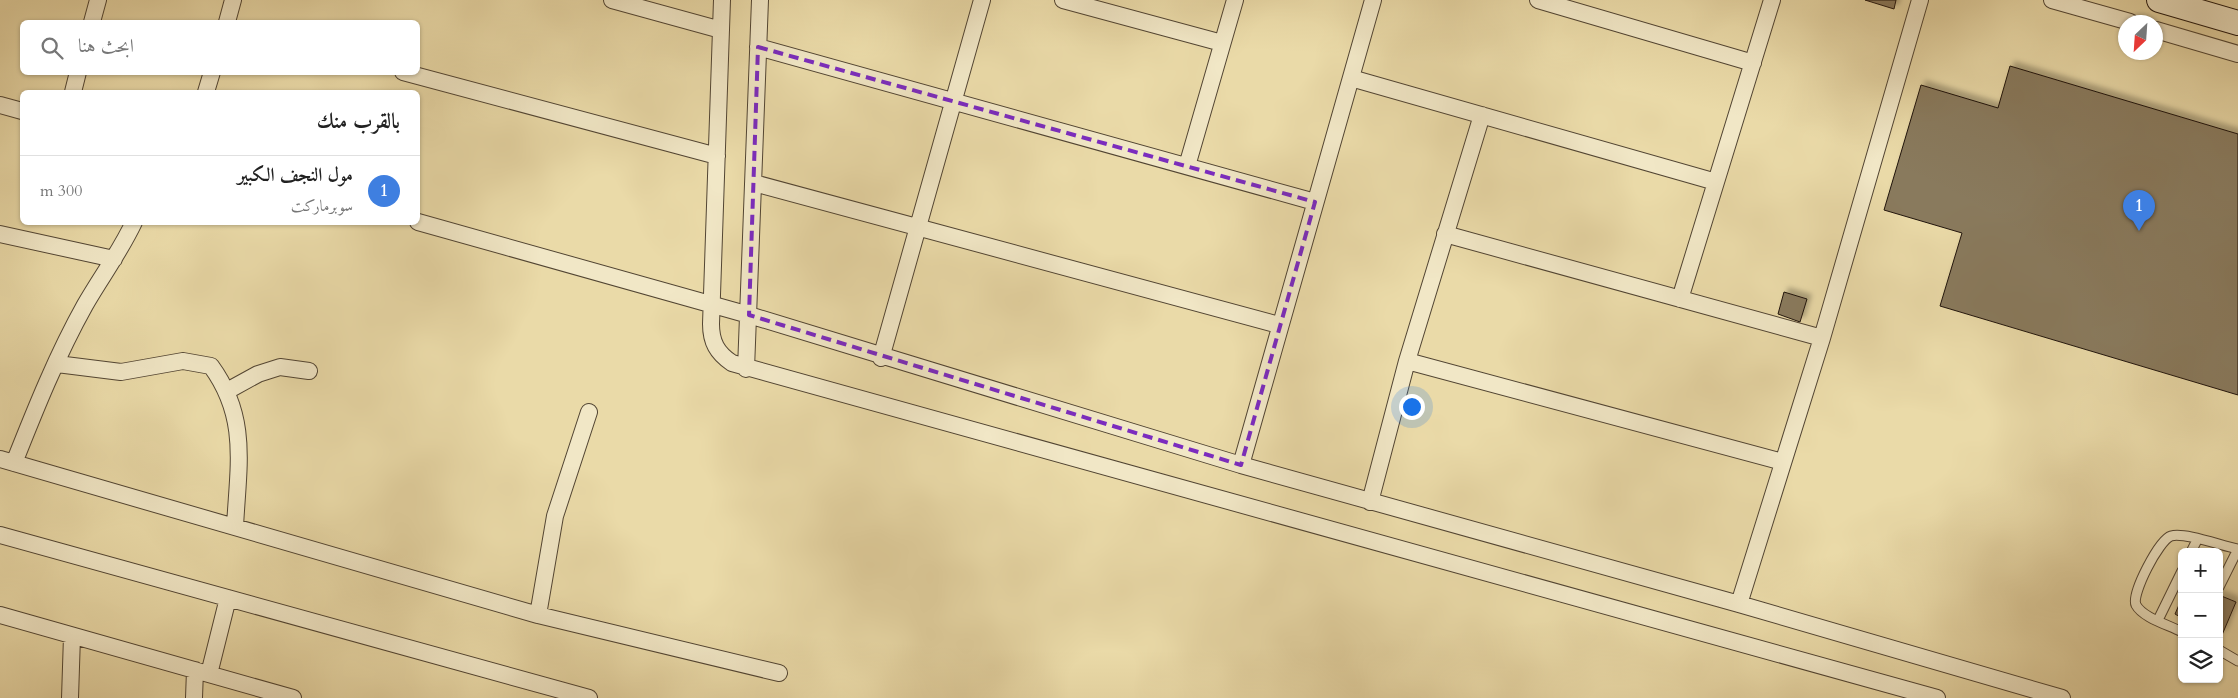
<!DOCTYPE html>
<html lang="ar">
<head>
<meta charset="utf-8">
<style>
	body { margin:0; font-family:Cardo,Amiri,serif; background:#f2f2f2; color:#222; direction:rtl }
	.controls { position:absolute; right:15px; bottom:15px; display:grid; overflow:hidden; border-radius:8px; box-shadow:0 1px 4px #0004 }
	.controls button { width:45px; height:45px; display:grid; place-items:center; padding:0; border:0; border-bottom:1px solid #e0e0e0; background:#fff; color:#222; font:25px sans-serif }
	.compass { position:absolute; left:2118px; top:15px; width:45px; height:45px; border-radius:50%; background:#fff; box-shadow:0 1px 4px #0004; rotate:205deg }
	.you { position:absolute; left:1411px; top:406px; width:18px; height:18px; margin:-12px; border:4px solid #fff; border-radius:50%; background:#1a73e8; box-shadow:0 0 0 8px #1a73e833 }
	.badge { display:grid; place-items:center; width:32px; height:32px; border-radius:50%; background:#8f2418; color:#fff; font-size:16px; font-weight:700 }
	.pin { position:absolute; translate:-50% -41px; filter:drop-shadow(0 1px 2px #0008) }
	.pin::after { content:''; position:absolute; top:26px; width:18px; height:15px; background:inherit; clip-path:polygon(0 0,100% 0,50% 100%) }
	.list { margin:0; padding:0; list-style:none }
	h2 { display:flex; justify-content:space-between; align-items:center; height:65px; margin:0; padding:0 20px; font-size:21px }
	h2 small { font-size:16px; font-weight:400; color:#767676 }
	.list li { display:grid; grid-template-columns:32px 1fr auto; gap:15px; align-items:center; box-sizing:border-box; height:70px; padding:0 20px; border-top:1px solid #e0e0e0 }
	.list b { display:block; font-size:19px; white-space:nowrap }
	.list p { margin:0; font-size:16px; white-space:nowrap; color:#767676 }
	.list em { font-size:16px; font-style:normal; color:#767676 }
	.icon { flex:none; width:28px; height:28px; fill:none; stroke:currentColor; stroke-width:2; stroke-linecap:round; stroke-linejoin:round }
	.map { position:relative; flex:none; width:2238px; height:698px; overflow:hidden; direction:ltr }
	.search { position:absolute; background:#fff; box-shadow:0 1px 4px #0004; left:20px; top:20px; width:400px; height:55px; display:flex; align-items:center; gap:12px; box-sizing:border-box; padding:0 18px; border-radius:8px; color:#767676; font-size:19px }
	.panel { position:absolute; background:#fff; box-shadow:0 1px 4px #0004; left:20px; top:90px; width:400px; height:135px; border-radius:8px; direction:rtl }
	.map>svg:first-child { display:block }
	.building { fill:#897a5d; stroke:#1f130c; filter:url(#shadow) }
	.lines { fill:none; stroke-linecap:round; stroke-linejoin:round }
	.service-casing { stroke:#524533; stroke-width:11 }
	.minor-casing { stroke:#524533; stroke-width:18 }
	.secondary-casing { stroke:#1f130c; stroke-width:26 }
	.service { stroke:#f1e7c6; stroke-width:9 }
	.minor { stroke:#f1e7c6; stroke-width:16 }
	.secondary { stroke:#f1e7c6; stroke-width:24 }
	.marked { fill:none; stroke:#7b2cbf; stroke-width:4; stroke-dasharray:10 6; stroke-linejoin:round }
</style>
</head>
<body>
<div class="map">
<svg width="2238" height="698" viewBox="0 0 2238 698">
	<defs>
		<filter id="shadow"><feDropShadow dx="4.5" dy="-4.5" stdDeviation="2.5" flood-color="#0004"/></filter>
	</defs>
	<rect width="100%" height="100%" fill="#eadaa8"/>
	<filter id="stains"><feTurbulence type="fractalNoise" baseFrequency=".004" numOctaves="4"/><feColorMatrix values="0 0 0 0 .2 0 0 0 0 .09 0 0 0 0 .02 0 0 0 .5 -.17"/></filter>
	<radialGradient id="worn" r=".72"><stop offset=".6" stop-color="#630" stop-opacity="0"/><stop offset="1" stop-color="#630" stop-opacity=".3"/></radialGradient>
	<path class="building" d="M1865,0H1896L1894,9Z
		M2010,66L2238,134V395L1940,306L1962,233L1884,210L1921,85L1998,108Z
		M1784,292L1807,299L1800,322L1778,314Z
		M2219,595L2236,602L2222,635L2219,634Z
		M2182,598V618L2175,614Z"/>
	<g class="lines">
		<defs>
			<path id="service" d="M2191,552L2197,540
				M2158,620L2182,571
				M2182,632C2169,625 2143,618 2136,605C2131,594 2159,540 2171,536C2185,532 2222,546 2238,549L2219,587
				M2219,650L2238,661"/>
			<path id="minor" d="M612,0L721,30
				M722,0L711,324C711,342 717,353 732,363L1937,698
				M1063,0L1222,43
				M1538,0L1753,63
				M2052,0L2130,22
				M92,22L98,0
				M227,22L233,0
				M2156,30L2238,54
				M758,47L1315,202
				M403,72L717,156
				M1351,78L1716,182
				M73,92L78,72
				M206,92L212,72
				M0,105L22,111
				M1187,166L1235,0
				M754,183L1279,325
				M418,222L749,315L1241,465L1739,604L2062,698
				M0,234L114,259
				M1445,234L1822,338
				M1680,299L1772,0
				M881,358L982,0
				M1407,361L1783,462
				M57,364L121,372L183,361L211,366C249,418 238,466 235,527
				M746,369L760,0
				M227,391L258,374L280,367L309,371
				M0,459L538,615L779,673
				M14,463C35,410 57,355 85,305C101,277 120,252 134,222
				M1241,465L1373,0
				M1370,502L1407,361L1482,115
				M0,535L589,698
				M1739,604L1822,338L1920,0
				M0,615L293,698
				M538,615L555,516L589,412
				M209,674L228,598
				M70,698L72,636
				M194,698L195,670"/>
			<path id="secondary" d="M2159,0L2238,23"/>
		</defs>
		<use href="#service" class="service-casing"/>
		<use href="#minor" class="minor-casing"/>
		<use href="#secondary" class="secondary-casing"/>
		<use href="#service" class="service"/>
		<use href="#minor" class="minor"/>
		<use href="#secondary" class="secondary"/>
	</g>
	<path class="marked" d="M758,47L1315,202L1241,465L749,315Z"/>
	<rect width="100%" height="100%" filter="url(#stains)"/>
	<rect width="100%" height="100%" fill="url(#worn)"/>
</svg>
<div class="controls">
<button>+</button>
<button>−</button>
<button><svg class="icon" aria-label="layers" viewBox="0 0 24 24"><path d="M12 4l9 5-9 5-9-5zM3 14l9 5 9-5"/></svg></button>
</div>
<svg class="compass" viewBox="-18 -18 36 36"><path d="M0-13l5 13h-10z" fill="#e53935"/><path d="M0 13l5-13h-10z" fill="#767676"/></svg>
<div class="you"></div>
<div class="pin badge" style="left:2139px;top:231px;background:#3f7fe0">1</div>
<div class="search"><svg class="icon" aria-label="search" viewBox="0 0 24 24"><circle cx="10" cy="10" r="6"/><path d="M15 15l6 6"/></svg>ابحث هنا</div>
<section class="panel">
<h2>بالقرب منك<small></small></h2>
<ul class="list">
<li><span class="badge" style="background:#3f7fe0">1</span><div><b>مول النجف الكبير</b><p>سوبرماركت</p></div><em>300 m</em></li>
</ul>
</section>
</div>
</body>
</html>
